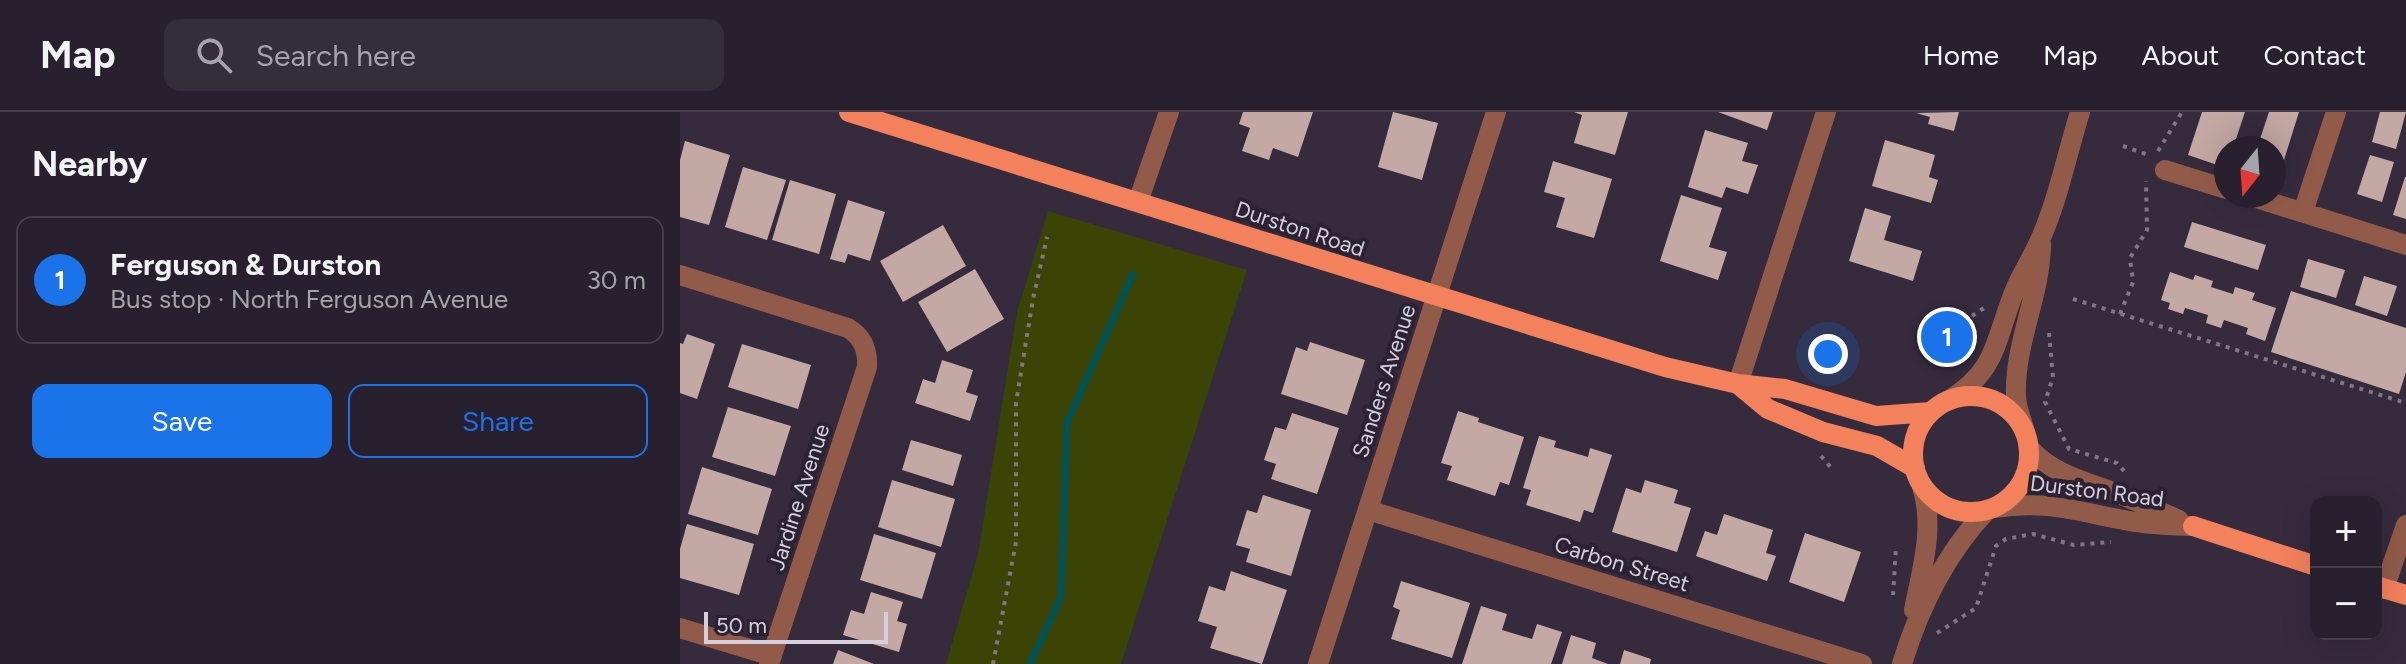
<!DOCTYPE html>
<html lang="en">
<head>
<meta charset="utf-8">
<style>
	body { margin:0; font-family:Figtree,sans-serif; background:#342d3a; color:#f1f3f6 }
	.controls { position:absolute; right:24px; bottom:24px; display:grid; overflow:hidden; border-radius:16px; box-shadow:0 8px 32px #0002 }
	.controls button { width:72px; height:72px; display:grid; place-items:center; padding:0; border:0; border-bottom:2px solid #443e4a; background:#28202e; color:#f1f3f6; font:40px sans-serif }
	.compass { position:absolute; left:1534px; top:24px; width:72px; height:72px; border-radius:50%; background:#28202e; box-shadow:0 8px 32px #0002; rotate:197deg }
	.scale { position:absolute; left:24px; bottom:20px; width:184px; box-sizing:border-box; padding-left:8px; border:4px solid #d5cfdb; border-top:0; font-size:22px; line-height:28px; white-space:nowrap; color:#d5cfdb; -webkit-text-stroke:6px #2b2233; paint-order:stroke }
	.you { position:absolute; left:1148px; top:242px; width:28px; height:28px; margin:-20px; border:6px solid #fff; border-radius:50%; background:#1a73e8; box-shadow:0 0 0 12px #1a73e833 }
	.badge { display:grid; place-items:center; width:52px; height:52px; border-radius:50%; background:#1a73e8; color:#fff; font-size:26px; font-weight:700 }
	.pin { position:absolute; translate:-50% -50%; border:4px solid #fff; box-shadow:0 2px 8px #0006 }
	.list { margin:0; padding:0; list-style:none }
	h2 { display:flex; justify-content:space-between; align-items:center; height:104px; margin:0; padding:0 32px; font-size:34px }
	h2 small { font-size:26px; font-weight:400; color:#a5a3aa }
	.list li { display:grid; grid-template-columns:52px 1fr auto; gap:24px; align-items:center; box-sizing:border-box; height:128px; margin:0 16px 16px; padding:0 16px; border:2px solid #443e4a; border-radius:16px }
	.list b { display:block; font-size:30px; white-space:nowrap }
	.list p { margin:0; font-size:26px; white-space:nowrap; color:#a5a3aa }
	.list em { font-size:26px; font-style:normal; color:#a5a3aa }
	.actions { display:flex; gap:16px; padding:24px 32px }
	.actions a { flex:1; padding:18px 0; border:2px solid #1a73e8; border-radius:16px; text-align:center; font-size:28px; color:#1a73e8 }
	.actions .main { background:#1a73e8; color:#fff }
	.icon { flex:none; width:44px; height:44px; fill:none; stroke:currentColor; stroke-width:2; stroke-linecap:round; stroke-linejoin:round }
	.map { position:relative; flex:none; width:1726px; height:552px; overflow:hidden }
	header { display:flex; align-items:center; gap:48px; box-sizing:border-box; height:112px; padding:0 40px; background:#28202e; border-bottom:2px solid #443e4a }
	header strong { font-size:38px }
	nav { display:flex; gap:44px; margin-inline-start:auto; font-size:28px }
	.search { width:560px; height:72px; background:#342d3a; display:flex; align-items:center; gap:20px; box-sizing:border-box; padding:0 28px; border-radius:16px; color:#a5a3aa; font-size:30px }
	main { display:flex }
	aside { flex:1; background:#28202e }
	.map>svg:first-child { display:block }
	.green { fill:#3b4305 }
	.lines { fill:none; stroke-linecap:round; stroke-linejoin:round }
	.stream { stroke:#005253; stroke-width:7 }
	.building { fill:#c4a8a4 }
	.path { stroke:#7f7686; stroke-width:4; stroke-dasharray:4 6; stroke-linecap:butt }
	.minor { stroke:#925b49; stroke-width:20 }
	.major { stroke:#f2815c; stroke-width:20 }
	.labels { text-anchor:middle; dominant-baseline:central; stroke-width:8; stroke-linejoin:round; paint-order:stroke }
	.street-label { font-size:22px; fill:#d5cfdb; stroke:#2b2233 }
</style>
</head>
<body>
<header>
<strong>Map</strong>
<div class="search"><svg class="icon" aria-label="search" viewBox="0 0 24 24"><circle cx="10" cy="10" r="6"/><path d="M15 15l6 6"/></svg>Search here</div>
<nav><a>Home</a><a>Map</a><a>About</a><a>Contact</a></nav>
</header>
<main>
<aside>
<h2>Nearby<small></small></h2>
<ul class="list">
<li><span class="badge">1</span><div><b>Ferguson &amp; Durston</b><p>Bus stop · North Ferguson Avenue</p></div><em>30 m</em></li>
</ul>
<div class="actions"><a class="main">Save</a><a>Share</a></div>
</aside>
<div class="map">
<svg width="1726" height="552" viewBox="0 0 1726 552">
	<rect width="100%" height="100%" fill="#352b3d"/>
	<path class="green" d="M368,99L567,158L441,552H266L298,442L337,200Z"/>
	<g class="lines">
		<path class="stream" d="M350,552L381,485L387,311L453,162"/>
	</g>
	<path class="building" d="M563,0H633L618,45L593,36L589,48L562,39L570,16L559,12Z
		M713,0L758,11L742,68L698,55Z
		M948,0L935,43L894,31L902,3L894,0Z
		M1038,0H1093L1087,18Z
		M1279,0L1274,19L1248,12L1250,5L1236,1Z
		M1522,0H1565L1553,36H1546V56L1508,43Z
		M1589,0H1619L1604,48L1594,44V36H1577Z
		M1700,0H1726L1716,37L1692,30Z
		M1025,18L1068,31L1062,49L1078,53L1068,82L1046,75L1042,86L1008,75Z
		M1205,28L1255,43L1249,65L1258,68L1251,91L1192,74Z
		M5,29L50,43L29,113L0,105V48Z
		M1690,43L1714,50L1702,90L1677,82Z
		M873,49L932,67L914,126L876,115L885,86L864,80Z
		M63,55L106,68L87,128L45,115Z
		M1725,65H1726V107L1713,103Z
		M110,68L156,82L139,142L92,128Z
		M1001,83L1042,96L1029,135L1047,140L1038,168L980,149Z
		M168,88L205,100L190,149L168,142L165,151L150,147Z
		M1185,96L1211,104L1204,128L1242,139L1233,169L1169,149Z
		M1512,110L1586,133L1578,158L1504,135Z
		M263,113L286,154L223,190L200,149Z
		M1628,147L1665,158L1656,186L1620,175Z
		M295,157L324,207L267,240L238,190Z
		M1490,160L1513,168L1515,163L1533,169L1531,175L1553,182L1555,175L1575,181L1572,188L1596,196L1585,229L1566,222L1568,216L1544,208L1541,216L1526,211L1528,203L1505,196L1503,202L1488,197L1490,191L1481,188Z
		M1684,164L1717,174L1707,204L1675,193Z
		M1611,179L1726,216V260L1719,282L1591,240Z
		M7,222L35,232L17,287L0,281V231L3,232Z
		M630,230L685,248L667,303L601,282L616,235L627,239Z
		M62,232L131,253L118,297L48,275Z
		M262,248L293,258L286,280L298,284L290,309L235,291L243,267L255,271Z
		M48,295L111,314L95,364L32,345Z
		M778,299L799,306L798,310L844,325L829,373L820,370L815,384L767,368L772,354L761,351Z
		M612,301L659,316L637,382L591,367L596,352L584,348L595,315L606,318Z
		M859,324L876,329L874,335L908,345L910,336L932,343L913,401L904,398L900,410L846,393L851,378L843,376Z
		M231,328L282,343L273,374L222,358Z
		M22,355L92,377L78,423L8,402Z
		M212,368L275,387L261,435L198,415Z
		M965,368L998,378L994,391L1011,396L997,440L932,420L946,376L961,381Z
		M583,383L631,398L611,464L566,450L570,437L556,433L567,398L577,401Z
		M1044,402L1093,418L1086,441L1096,444L1087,469L1016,444L1025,419L1037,423Z
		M7,412L74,432L59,483L0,466V437Z
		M1125,421L1181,440L1164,490L1109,470Z
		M194,422L256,441L242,487L180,468Z
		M551,459L607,478L582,552L530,536L537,515L518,509L529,474L545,479Z
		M721,469L790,491L772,546L711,527L720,498L713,495Z
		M191,480L223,490L217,509L227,512L219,540L163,523L171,498L184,502Z
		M801,494L827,502L822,518L852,527L857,512L882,520L871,552H782Z
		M891,523L916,531L912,546L928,552H882Z
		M158,538L194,552H153Z
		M944,538L971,547L970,552H940Z"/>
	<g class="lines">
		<path class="path" d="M1443,34L1471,44
			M1478,39L1502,0
			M1393,187L1726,291
			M1440,202L1453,170L1450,146L1467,118L1466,69
			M1292,204L1304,196
			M1369,221L1373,265L1365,290L1389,337L1437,351L1444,359
			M1141,344L1154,359
			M1213,483L1216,434
			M1257,521L1296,496L1316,434L1326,427L1353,422L1394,433L1431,430
			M313,552L336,430V291L353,187L367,125"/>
		<path class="minor" d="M1485,58L1546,77
			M1570,84L1726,133
			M458,90L489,0
			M1623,100L1656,0
			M0,163L168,216C183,225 188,238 187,255L89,552
			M1058,272L1146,0
			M1268,289C1317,258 1314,232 1333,183C1340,164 1352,147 1360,128C1378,88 1387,42 1400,0
			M1345,320C1342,308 1336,295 1336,284C1334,231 1361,183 1361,131
			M1350,337C1371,360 1399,368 1428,378C1452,387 1475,397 1499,408
			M1314,396C1365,388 1395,399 1444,408C1466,413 1490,413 1513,414
			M688,398L1182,552
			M1704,477L1726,413
			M1234,498C1242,456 1255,416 1242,375
			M0,516L92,544
			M638,552L816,0
			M1222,552C1239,496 1266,441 1307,398"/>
		<path class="major" d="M169,0L985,255L1058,272L1105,277L1196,304L1251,300
			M1058,272L1088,297L1143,320L1197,334L1235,356
			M1233 342a58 58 0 1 1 116 0a58 58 0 1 1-116 0Z
			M1513,414L1636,454
			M1696,474L1726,483"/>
	</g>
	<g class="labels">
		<g class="street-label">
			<text transform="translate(620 117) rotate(18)">Durston Road</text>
			<text transform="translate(704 269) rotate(-72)">Sanders Avenue</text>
			<text transform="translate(1417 379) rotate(7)">Durston Road</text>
			<text transform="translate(119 385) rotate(-72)">Jardine Avenue</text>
			<text transform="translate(942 452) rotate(17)">Carbon Street</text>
		</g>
	</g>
</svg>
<div class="controls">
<button>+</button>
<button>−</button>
</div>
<svg class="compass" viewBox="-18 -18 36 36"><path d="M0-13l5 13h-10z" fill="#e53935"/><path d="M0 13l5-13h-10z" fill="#a5a3aa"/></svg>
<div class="scale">50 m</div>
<div class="you"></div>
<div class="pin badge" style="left:1267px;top:225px">1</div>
</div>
</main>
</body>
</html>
